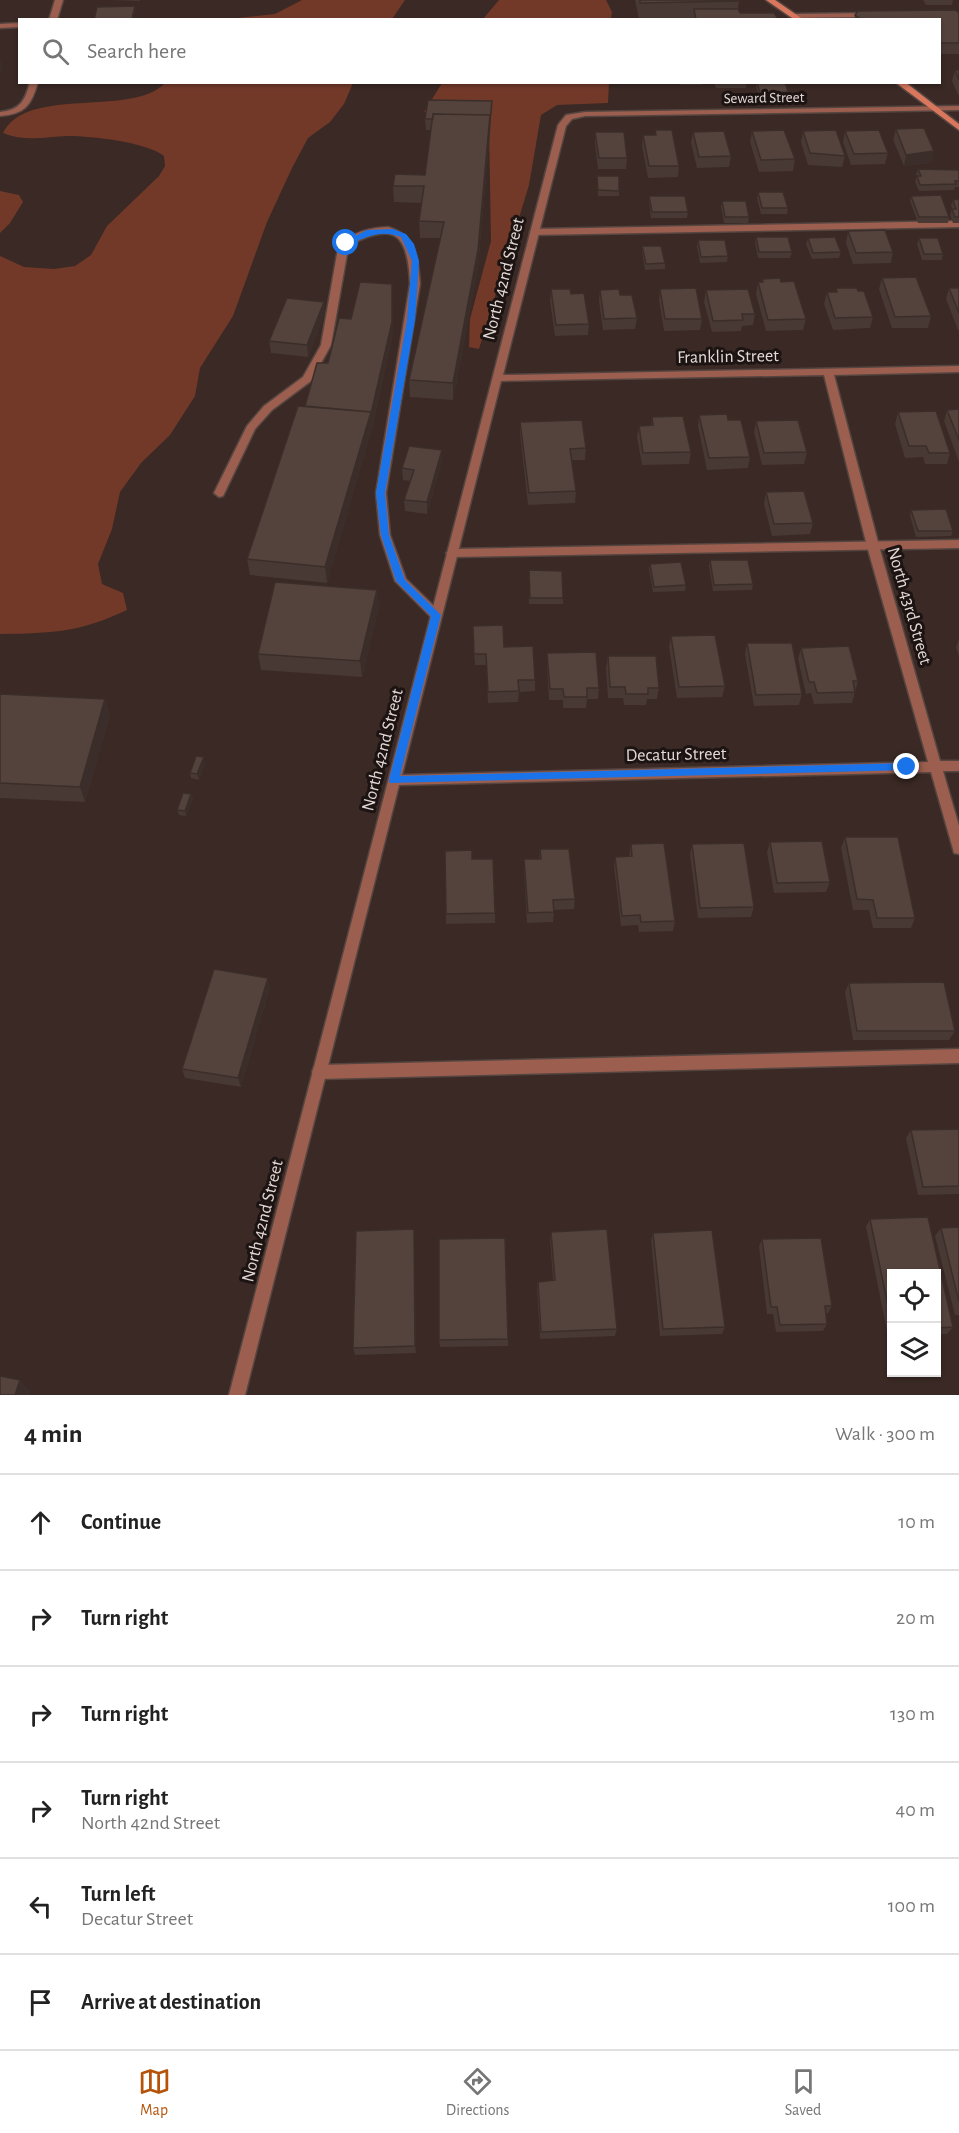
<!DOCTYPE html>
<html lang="en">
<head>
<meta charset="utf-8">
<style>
	body { margin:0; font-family:"Alegreya Sans",sans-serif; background:#f6f6f6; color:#222 }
	.controls { position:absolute; right:18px; bottom:18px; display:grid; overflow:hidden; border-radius:0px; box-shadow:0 2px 4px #0004 }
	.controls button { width:54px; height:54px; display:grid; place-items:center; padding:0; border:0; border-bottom:2px solid #e0e0e0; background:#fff; color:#222; font:30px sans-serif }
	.stop { position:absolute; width:18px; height:18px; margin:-14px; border:4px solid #1a73e8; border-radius:50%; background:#fff }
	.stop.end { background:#1a73e8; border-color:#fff; box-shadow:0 2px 6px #0008 }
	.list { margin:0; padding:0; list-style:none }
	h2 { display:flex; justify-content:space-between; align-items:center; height:78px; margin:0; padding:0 24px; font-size:26px }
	h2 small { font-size:20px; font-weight:400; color:#767676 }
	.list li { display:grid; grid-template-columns:39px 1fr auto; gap:18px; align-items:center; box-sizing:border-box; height:96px; padding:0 24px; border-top:2px solid #e0e0e0 }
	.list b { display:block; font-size:22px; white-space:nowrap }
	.list p { margin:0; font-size:20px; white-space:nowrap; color:#767676 }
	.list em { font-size:20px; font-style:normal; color:#767676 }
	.icon { flex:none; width:33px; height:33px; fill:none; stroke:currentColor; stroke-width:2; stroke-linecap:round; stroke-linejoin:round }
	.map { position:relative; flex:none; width:959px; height:1395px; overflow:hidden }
	.search { position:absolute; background:#fff; box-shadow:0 2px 4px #0004; left:18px; right:18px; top:18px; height:66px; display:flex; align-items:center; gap:15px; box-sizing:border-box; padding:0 21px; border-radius:0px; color:#767676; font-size:22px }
	.sheet { height:654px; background:#fff }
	nav { display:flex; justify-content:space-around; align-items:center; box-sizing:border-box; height:84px; border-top:2px solid #e0e0e0; background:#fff; font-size:16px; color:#767676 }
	nav a { display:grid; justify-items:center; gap:3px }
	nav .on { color:#b45309 }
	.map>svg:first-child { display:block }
	.green { fill:#723929 }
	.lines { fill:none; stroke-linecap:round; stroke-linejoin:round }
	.lane-casing { stroke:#554540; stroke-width:3 }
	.street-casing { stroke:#554540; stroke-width:3 }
	.secondary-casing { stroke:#554540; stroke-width:3 }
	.lane { fill:#9c5e4e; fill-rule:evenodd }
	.street { fill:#9c5e4e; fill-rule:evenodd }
	.secondary { fill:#d9775d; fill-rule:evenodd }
	.wall { fill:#483934 }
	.shaded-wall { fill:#3b2e2a }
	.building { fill:#54423c; stroke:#3b2e2a; stroke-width:1.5 }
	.route { fill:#1a73e8 }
	.labels { text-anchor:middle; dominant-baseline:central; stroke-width:6; stroke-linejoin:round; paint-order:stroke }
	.far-street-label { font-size:15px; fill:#e5d9d6; stroke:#1c1412 }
	.street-label { font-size:18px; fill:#e5d9d6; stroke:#1c1412 }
</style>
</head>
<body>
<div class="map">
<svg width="959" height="1395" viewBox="0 0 959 1395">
	<rect width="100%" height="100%" fill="#3a2924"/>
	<path class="green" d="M302,0H405L392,19H229L275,14Z
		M499,0H606L612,12L611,19H483Z
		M165,83H353L344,104L330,122L308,138L292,168L267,222L233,316L200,368L195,396L170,435L141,463L120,492L112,529L98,564L102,584L123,593L127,610C78,633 53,633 0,634V256L24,267L54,269L75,266L91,255L107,226L159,176L165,166L164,156C146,142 92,136 68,136C46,137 24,142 3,133C27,85 132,118 165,83Z
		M442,83H609L608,103L557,105L541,115L529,185L479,349L469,347L470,319L491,241L489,125L424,112Z
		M0,191L19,195L23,202L10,223L0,233Z"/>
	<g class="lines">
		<defs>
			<path id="lane" d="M871,13H874V17L795,18L791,16L795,14Z
				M20,23V27L0,28V24Z
				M959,221V227L534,235L530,232L534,229Z
				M388,227C417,236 418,258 420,284L386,493L390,535L406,579L440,612L442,615L436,619L432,618L395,581L380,535L376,493L410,284C408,236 396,220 350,245L347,254L331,345L311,381L272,410L255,429L223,496L219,497L214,493L247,426L264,406L303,377L321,345L337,254C345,233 367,228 388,227Z
				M959,540V548L452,557L446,553L452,549Z
				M959,1049V1063L319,1079L314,1077L312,1072L314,1067L319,1065Z"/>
			<path id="street" d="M55,0H63L57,20H49Z
				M30,82H38C31,106 25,114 0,116V112C20,110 25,101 30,82Z
				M959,106V110L585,116L572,119L566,126L503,375L959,366V372L834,375L879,546L940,761H959V771H943L959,826V854L954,853L953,849L931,772L399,785L245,1395H229L558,125L566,115L585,112ZM824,375L867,546L928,762L402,775L501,381Z"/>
			<path id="secondary" d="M766,0H775L804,20H795Z
				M895,82H905L959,124V130Z"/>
		</defs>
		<use href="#lane" class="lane-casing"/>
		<use href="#street" class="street-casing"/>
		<use href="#secondary" class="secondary-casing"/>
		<use href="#lane" class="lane"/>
		<use href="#street" class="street"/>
		<use href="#secondary" class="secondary"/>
	</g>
	<path class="wall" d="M108,0H140V1Z
		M635,0H739L738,9L740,13L779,20H692L693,18L639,19Z
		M923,0H953L952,5H926Z
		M959,13V54H939V20H854L855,15Z
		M955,70H959V95H958L952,81Z
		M679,82H703L702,85H680Z
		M714,82H747L746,88H716Z
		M757,82H814V84H785L788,92L787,98H760L756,87Z
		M492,101L490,132L478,267L453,400L410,397L409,380L440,238H420L419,221L421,203L394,202L393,186L425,175L431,130H426L425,119Z
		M896,129L934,151L931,163L904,166L893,140Z
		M655,130L679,166L678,177L648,178L642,146L643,135H655Z
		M752,131L795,159L793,171L759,172L750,142Z
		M803,131L845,156L842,167L808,165L801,142Z
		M845,131L888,153L885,164L851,165L843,142Z
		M595,132L627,158L626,169H598L595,144Z
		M693,132L731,156L729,167L697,168L691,143Z
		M918,169L959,170V187H955L954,190L919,191L915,182L917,176L916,174Z
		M597,176L619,191V196H598Z
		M758,192L788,208L787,214H761L757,198Z
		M649,196L688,212L687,218H651L649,202Z
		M911,196L949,217L948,223H918L910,201Z
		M959,199V223H953L950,215L952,209L951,205L953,200Z
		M722,201L749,217L748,223H724L721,207Z
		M848,231L893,252L891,263L853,264L846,243Z
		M756,237L792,252L790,258H758L755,243Z
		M808,238L841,252L839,258L812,259L806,244Z
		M919,238L943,254L942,260H922L917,244Z
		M698,240L728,256L727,262L700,263L697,246Z
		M642,246L665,263V269L645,270L642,252Z
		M882,278L931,316L928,328H892L879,289Z
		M762,279L781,282L806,319L803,330L766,331L756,294L758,282H761Z
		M836,288L858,291L873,317L870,328L833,330L824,304L827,292H836Z
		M949,288H959V330H958L946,299Z
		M551,289L589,324L588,335L555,336L550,301Z
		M660,289L702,319L700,330L664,331L659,300Z
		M600,290L620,295L637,318L635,329L603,330L599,301Z
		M706,290L755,314L753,325L742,326L741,331L712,332L704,302Z
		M392,295L393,333L372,428L327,583L250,575L247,559L305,406L328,363Z
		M325,313L308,357L271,353L269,341Z
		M959,409V462L944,421L947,410Z
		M898,412L950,453L947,464H925L923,457L905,458L895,424Z
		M699,415L728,420L750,457L748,468L707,470L698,426Z
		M652,417L691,452L689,464L642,465L637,437L639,426H651Z
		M756,421L807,452L804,464L762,465L754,432Z
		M520,422L586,448L585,460H572L576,491L575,503L528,505L520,434Z
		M442,450V461L427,514L405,511L404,500L410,481L403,480L402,468Z
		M766,492L813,523L810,534L772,536L764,504Z
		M911,510L953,531L951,536L916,537L910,516Z
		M710,560L753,584L752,590L713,591L709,566Z
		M650,564L686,585L685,591L653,592L649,569Z
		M529,570L563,598V604H529Z
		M377,590L379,607L362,677L261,670L258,654Z
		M671,636L725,686L722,697L677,698L669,647Z
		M473,637L504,647L535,680V691L519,692L518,702L488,703L486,665H475Z
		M959,639V657L956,647Z
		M747,643L802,694L799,705L754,706L745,654Z
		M801,648L858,681L852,703L814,704L811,693L806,694L798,659Z
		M547,653L599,688L598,699H587L586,708H563V700H549L547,664Z
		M608,656L659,688L657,699H647L646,705H624L623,698H608L606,667Z
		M0,694L105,699L110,715L85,802L0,798Z
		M205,763L199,780L191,778L190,773Z
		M191,794L193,799L186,816L179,815L177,810Z
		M845,837L915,918L911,928H873L869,910H853L841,848Z
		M770,842L830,882L826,892L774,893L767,852Z
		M631,844L675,921L673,931L639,932L638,925L621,926L614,867L615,857L629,856Z
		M692,844L754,907L751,917L698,918L690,854Z
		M540,849L575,899L574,909L554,910L553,922L527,923L524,870V859H539Z
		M445,851L495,913V923L446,924Z
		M849,983L955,1031L949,1040H853L845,992Z
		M270,988L241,1087L185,1078L182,1069Z
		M959,1129V1194L918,1195L906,1138L911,1130Z
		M928,1217L953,1327L947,1334H936V1274H891V1336H888L866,1227L870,1219Z
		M959,1227V1315H955L935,1236L941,1228Z
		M414,1229L416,1353L355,1355L353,1348Z
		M551,1232L617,1329L615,1336L540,1339L537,1289L538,1282L553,1280L550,1239Z
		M653,1233L725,1327L722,1334L660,1336L651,1240Z
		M762,1239L832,1306L828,1313H826L827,1324L823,1331L776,1332L773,1314H767L759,1246Z
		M508,1339V1346L440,1347L439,1340Z"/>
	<path class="shaded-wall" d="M135,6L136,11L134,20H132Z
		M0,56L3,67L0,75Z
		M492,101L490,132L478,267L453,400V383Z
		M934,151L931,163L904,166L906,155Z
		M392,284L393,333L372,426L371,414Z
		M324,302L325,313L308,357L307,345Z
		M371,412L372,428L327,583L325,567Z
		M442,450V461L427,514V502Z
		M377,590L379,607L362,677L360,661Z
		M105,699L110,715L85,802L80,787Z
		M204,757L205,763L199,780L197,774Z
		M191,794L193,799L186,816L185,811Z
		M268,978L270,988L241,1087L238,1078Z
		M414,1229L415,1237L416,1353L415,1346Z
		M20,1380L31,1392L30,1395H15Z"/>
	<path class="building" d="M640,0H739V1L640,3Z
		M135,6L132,19L94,20L97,7Z
		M694,9H738L740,13H774L779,20H696Z
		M956,10L959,13V43H939V20H862L855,15L858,11Z
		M955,70H959V80Z
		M757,82H785L788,92L760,93Z
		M428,100L492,101L490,120V115L433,114V119H425Z
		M433,114L490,115L478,250L453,383L409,380L444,222L419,221L424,186H393L395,174L425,175Z
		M924,128L934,151L906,155L896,129Z
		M655,130H672L679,166H649L643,135H656Z
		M784,130L795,159L761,160L752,131Z
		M836,130L845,156L810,153L803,131Z
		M879,130L888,153L854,154L845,131Z
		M724,131L731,156L699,157L693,132Z
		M595,132H624L627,158H599Z
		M918,169L959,170V181H955L956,184L920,185L917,176H921Z
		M597,176H619V191L598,190Z
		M758,192H783L788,208H762Z
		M941,195L949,217H919L911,196Z
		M649,196H685L688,212H652Z
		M959,199V217H955L952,209H956L953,200Z
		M722,201H746L749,217H725Z
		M885,230L893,252L856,253L848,231Z
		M756,237H788L792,252H759Z
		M835,237L841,252L813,253L808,238Z
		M919,238H938L943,254H924Z
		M698,240H725L728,256L701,257Z
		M642,246H661L665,263L646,264Z
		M916,277L931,316L895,317L882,278Z
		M780,278L781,282L794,281L806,319L768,320L758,282H763L762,279Z
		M360,282L392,284V322L371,414V412L305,406L317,363H328L339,318L351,319Z
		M696,288L702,319H665L660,289Z
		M836,288H857L858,291H864L873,317L835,318L827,292H837Z
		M949,288H959V313Z
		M551,289H570L571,294L584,293L589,324L556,325Z
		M619,289L620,295H632L637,318L604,319L600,290Z
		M748,289L755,314H742L743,320L713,321L706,290Z
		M287,298L324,302L307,345L269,341Z
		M298,406L371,412L325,567L247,559Z
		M959,409V440L947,410Z
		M936,411L950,453H929L926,446H909L898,412Z
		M727,414L728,420H741L750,457L709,458L699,415Z
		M683,416L691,452L643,453L639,426L653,425L652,417Z
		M582,420L586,448L570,449L576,491L529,493L520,422Z
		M798,420L807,452L764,453L756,421Z
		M409,446L442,450L427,502L404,500L414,470L402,468Z
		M804,491L813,523L774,524L766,492Z
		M946,509L953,531H918L911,510Z
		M710,560H748L753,584L714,585Z
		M681,562L686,585L654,587L650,564Z
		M529,570L562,571L563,598H530Z
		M275,582L377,590L360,661L258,654Z
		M503,625L504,647L533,646L535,680H518L519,691L488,692L486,654H474L473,626Z
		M715,635L725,686L679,687L671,636Z
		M747,643H792L802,694L756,695Z
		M849,646L858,681H853L855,692L817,693L814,682H809L801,648Z
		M596,652L599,688H587V697H564L563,689H550L547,653Z
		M608,656H656L659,688H648V694H626L625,687H610Z
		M0,694L105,699L80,787L0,783Z
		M196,756L204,757L197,774L190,773Z
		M183,793L191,794L185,811L177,810Z
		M845,837H898L915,918H877L873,900L857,899Z
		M822,841L830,882L777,883L770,842Z
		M664,843L675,921L641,922L640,915L622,916L615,857L632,856L631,844Z
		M744,843L754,907L700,908L692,844Z
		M540,849H569L575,899L553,900L554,912L528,913L524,859H541Z
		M472,850V859H493L495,913L446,914L445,851Z
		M214,969L268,978L238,1078L182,1069Z
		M944,982L955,1031H857L849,983Z
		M959,1129V1186L923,1187L911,1130Z
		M928,1217L953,1327L936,1328V1274H891V1320L870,1219Z
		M959,1227V1302L941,1228Z
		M414,1229L415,1346L353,1348L356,1231Z
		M607,1229L617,1329L541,1332L538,1282L555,1280L551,1232Z
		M712,1230L725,1327L663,1329L653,1233Z
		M505,1238L508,1339L439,1340V1239Z
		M821,1238L832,1306H825L827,1324L780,1325L777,1307H771L762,1239Z
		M0,1376L20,1380L15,1395H0Z"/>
	<path class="route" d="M393,229L406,234L414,244L419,261L415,320L385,493L389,535L405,580L441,615L400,776L907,763L910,764V770L390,783L389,780L431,616L396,581L381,535L376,493L407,320L412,261L401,237C379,229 366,238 346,245L342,243L367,230Z"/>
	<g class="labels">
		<g class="far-street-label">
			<text transform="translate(764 98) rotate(-1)">Seward Street</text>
		</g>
		<g class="street-label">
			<text transform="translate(504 279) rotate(-76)">North 42nd Street</text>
			<text transform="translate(728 357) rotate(-1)">Franklin Street</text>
			<text transform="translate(909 606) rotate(74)">North 43rd Street</text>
			<text transform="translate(383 750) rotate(-76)">North 42nd Street</text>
			<text transform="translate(676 755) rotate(-1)">Decatur Street</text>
			<text transform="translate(263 1221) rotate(-76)">North 42nd Street</text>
		</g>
	</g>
</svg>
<div class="controls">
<button><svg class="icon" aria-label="locate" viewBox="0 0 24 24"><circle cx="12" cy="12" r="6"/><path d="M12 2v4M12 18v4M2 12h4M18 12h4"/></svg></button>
<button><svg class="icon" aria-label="layers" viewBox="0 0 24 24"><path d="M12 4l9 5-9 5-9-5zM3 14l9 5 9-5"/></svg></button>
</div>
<div class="stop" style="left:346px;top:243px"></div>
<div class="stop end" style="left:907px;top:767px"></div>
<div class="search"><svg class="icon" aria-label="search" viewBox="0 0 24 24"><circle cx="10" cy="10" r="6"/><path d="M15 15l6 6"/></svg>Search here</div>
</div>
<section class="sheet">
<h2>4 min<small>Walk · 300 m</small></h2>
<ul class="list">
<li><svg class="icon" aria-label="ahead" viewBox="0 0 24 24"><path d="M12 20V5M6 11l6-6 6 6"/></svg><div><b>Continue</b></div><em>10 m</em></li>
<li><svg class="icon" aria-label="right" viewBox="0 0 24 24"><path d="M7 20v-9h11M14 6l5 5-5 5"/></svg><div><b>Turn right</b></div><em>20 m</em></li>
<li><svg class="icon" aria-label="right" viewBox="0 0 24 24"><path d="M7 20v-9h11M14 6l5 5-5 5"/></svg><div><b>Turn right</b></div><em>130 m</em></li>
<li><svg class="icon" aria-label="right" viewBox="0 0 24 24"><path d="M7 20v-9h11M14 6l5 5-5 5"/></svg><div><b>Turn right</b><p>North 42nd Street</p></div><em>40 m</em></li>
<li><svg class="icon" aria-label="left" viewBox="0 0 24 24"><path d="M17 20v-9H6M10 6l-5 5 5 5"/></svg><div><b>Turn left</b><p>Decatur Street</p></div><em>100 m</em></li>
<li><svg class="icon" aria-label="arrive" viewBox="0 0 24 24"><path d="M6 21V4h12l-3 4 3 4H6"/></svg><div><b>Arrive at destination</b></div></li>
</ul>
</section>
<nav>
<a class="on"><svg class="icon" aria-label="map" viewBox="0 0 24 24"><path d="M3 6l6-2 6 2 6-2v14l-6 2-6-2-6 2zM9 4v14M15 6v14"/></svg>Map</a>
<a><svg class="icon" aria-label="directions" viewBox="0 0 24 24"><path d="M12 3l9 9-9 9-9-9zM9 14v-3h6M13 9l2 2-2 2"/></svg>Directions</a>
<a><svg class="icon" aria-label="saved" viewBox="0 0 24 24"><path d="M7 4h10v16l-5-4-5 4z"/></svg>Saved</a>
</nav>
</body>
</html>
